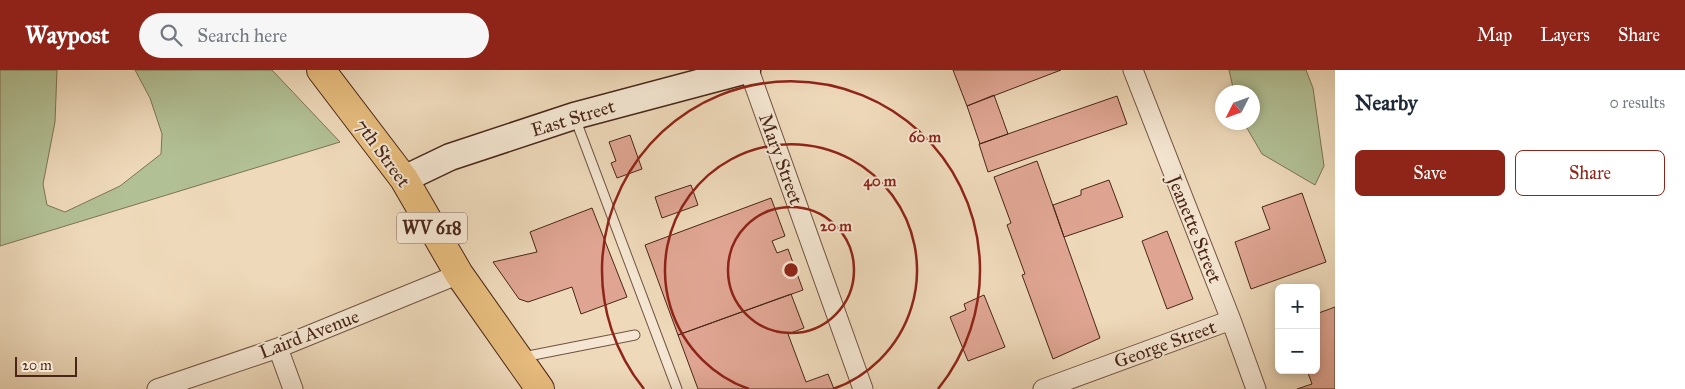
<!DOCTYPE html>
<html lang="en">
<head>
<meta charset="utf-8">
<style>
	body { margin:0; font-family:"IM FELL Great Primer",serif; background:#f6f6f7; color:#1f2937 }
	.controls { position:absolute; right:15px; bottom:15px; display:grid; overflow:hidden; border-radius:8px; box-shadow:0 2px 8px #0003 }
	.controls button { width:45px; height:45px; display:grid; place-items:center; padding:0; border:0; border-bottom:1px solid #e0e1e3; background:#fff; color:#1f2937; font:25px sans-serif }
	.compass { position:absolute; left:1215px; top:15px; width:45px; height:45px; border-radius:50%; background:#fff; box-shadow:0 2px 8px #0003; rotate:228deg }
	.scale { position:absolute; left:15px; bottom:12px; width:62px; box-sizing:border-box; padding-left:5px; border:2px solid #492618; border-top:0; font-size:14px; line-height:18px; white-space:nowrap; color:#492618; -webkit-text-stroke:4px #f4e6d2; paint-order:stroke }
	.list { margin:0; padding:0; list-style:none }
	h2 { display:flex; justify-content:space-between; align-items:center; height:65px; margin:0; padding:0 20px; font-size:21px }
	h2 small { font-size:16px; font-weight:400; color:#747a83 }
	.actions { display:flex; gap:10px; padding:15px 20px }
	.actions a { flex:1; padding:11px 0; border:1px solid #8f2418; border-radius:8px; text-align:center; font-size:18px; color:#8f2418 }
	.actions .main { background:#8f2418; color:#fff }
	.icon { flex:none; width:28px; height:28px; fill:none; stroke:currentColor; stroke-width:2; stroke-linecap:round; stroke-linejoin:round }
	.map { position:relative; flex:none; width:1335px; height:319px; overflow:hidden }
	header { display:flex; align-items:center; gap:30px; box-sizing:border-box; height:70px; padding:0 25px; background:#8f2418; color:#fff }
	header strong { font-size:24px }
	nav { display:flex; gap:28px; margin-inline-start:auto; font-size:18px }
	.search { width:350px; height:45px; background:#f6f6f7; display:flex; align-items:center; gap:12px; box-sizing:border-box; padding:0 18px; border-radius:28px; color:#747a83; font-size:19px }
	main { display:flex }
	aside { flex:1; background:#fff }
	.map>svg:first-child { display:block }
	.green { fill:#b2c095; stroke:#7e7356 }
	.building { fill:#dfa592; stroke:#492618 }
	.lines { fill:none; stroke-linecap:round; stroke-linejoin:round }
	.lane-casing { stroke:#725340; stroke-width:11 }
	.street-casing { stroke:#725340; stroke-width:21 }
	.secondary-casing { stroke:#492618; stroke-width:29 }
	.primary-casing { stroke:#492618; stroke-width:30 }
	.lane { stroke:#f4e6d2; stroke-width:9 }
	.street { stroke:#f4e6d2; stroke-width:19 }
	.secondary { stroke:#f4e6d2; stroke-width:26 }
	.primary { stroke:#e7bc7d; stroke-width:28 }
	.ring { fill:none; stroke:#8f2418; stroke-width:2.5 }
	.labels { text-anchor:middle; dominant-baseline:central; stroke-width:4; stroke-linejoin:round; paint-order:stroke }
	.shield { fill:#f4e6d2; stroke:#7c6050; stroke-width:1 }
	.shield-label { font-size:18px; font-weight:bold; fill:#492618 }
	.street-label { font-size:19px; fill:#492618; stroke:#f4e6d2 }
	.centre { fill:#8f2418; stroke:#f4e6d2; stroke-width:2.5 }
	.ring-label { font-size:15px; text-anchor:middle; font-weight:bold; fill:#8f2418; stroke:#f4e6d2; stroke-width:4; stroke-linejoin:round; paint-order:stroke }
</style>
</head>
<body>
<header>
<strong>Waypost</strong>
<div class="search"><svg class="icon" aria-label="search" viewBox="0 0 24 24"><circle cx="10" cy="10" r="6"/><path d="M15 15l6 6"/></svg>Search here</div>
<nav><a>Map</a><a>Layers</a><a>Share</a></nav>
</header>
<main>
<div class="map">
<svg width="1335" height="319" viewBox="0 0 1335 319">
	<rect width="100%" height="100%" fill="#eed9ba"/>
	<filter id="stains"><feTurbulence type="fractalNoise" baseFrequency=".004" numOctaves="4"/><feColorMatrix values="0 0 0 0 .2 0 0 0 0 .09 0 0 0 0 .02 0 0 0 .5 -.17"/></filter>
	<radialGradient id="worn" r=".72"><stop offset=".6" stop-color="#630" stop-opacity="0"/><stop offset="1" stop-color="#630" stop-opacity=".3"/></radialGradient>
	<path class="green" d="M0,0H57L55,52L43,114L47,135L65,142L120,116L161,84L162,64L150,28L135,0H272L340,72L0,176Z
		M1229,0H1306L1313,18L1324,96L1315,115L1262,84L1244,53L1252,52V22H1234Z"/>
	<path class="building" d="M953,0H1061L967,36Z
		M994,25L1008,64L980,74L967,36Z
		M1117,26L1127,54L988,102L979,74Z
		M630,65L642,99L617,108L611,93L616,91L609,72Z
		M1037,91L1100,268L1053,289L1022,205L1025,204L1007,155L1011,153L994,107Z
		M1109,110L1123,147L1064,167L1053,135L1081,125V120Z
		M691,115L698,135L662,148L655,127Z
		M1302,123L1326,192L1251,219L1235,172L1270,159L1262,137Z
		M771,128L785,166L772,171L777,183L788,179L803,220L678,265L645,175Z
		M592,138L627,227L581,244L572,217L528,232L519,229L493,192L537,182L530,162Z
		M1167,161L1193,229L1167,239L1142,171Z
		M791,224L804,258L788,264L806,312L828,304L834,319H698L678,265Z
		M984,225L1005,277L968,291L950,247L966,240L964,234Z
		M1335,237V319H1297L1312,314L1307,300H1316V244Z"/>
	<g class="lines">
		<defs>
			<path id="lane" d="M575,48L677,319
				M523,287L635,265"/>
			<path id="street" d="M749,0L863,319
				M1133,0L1231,250L1256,319
				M278,278L293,319
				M157,319L278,278L459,204
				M1043,319L1231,250"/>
			<path id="secondary" d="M404,109L450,87L574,46L747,0"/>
			<path id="primary" d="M321,0L404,109L459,204L540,319"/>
		</defs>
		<use href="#lane" class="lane-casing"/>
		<use href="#street" class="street-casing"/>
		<use href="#secondary" class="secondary-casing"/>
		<use href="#primary" class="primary-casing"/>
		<use href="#lane" class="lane"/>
		<use href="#street" class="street"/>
		<use href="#secondary" class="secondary"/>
		<use href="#primary" class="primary"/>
	</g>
	<g class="ring">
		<circle cx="791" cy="200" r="63"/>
		<path d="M749 319A126 126 0 1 1 833 319"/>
		<path d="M644 319A189 189 0 1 1 938 319"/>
	</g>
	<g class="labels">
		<rect class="shield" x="397" y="142.5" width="70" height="31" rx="4"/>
		<g class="shield-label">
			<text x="432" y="158">WV 618</text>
		</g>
		<g class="street-label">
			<text transform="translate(573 48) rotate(-17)">East Street</text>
			<text transform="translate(383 83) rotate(54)">7th Street</text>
			<text transform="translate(781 89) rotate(70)">Mary Street</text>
			<text transform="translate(1195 159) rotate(68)">Jeanette Street</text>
			<text transform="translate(309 264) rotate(-21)">Laird Avenue</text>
			<text transform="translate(1165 274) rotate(-20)">George Street</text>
		</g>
	</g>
	<circle cx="791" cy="200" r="8" class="centre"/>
	<g class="ring-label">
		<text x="925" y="72">60 m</text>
		<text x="880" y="116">40 m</text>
		<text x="836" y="161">20 m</text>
	</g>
	<rect width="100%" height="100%" filter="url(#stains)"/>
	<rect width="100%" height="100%" fill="url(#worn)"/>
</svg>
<div class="controls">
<button>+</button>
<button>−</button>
</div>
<svg class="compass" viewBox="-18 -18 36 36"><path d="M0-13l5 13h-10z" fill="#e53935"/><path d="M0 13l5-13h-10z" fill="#747a83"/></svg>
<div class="scale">20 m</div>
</div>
<aside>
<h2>Nearby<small>0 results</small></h2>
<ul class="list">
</ul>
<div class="actions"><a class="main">Save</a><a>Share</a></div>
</aside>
</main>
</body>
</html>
